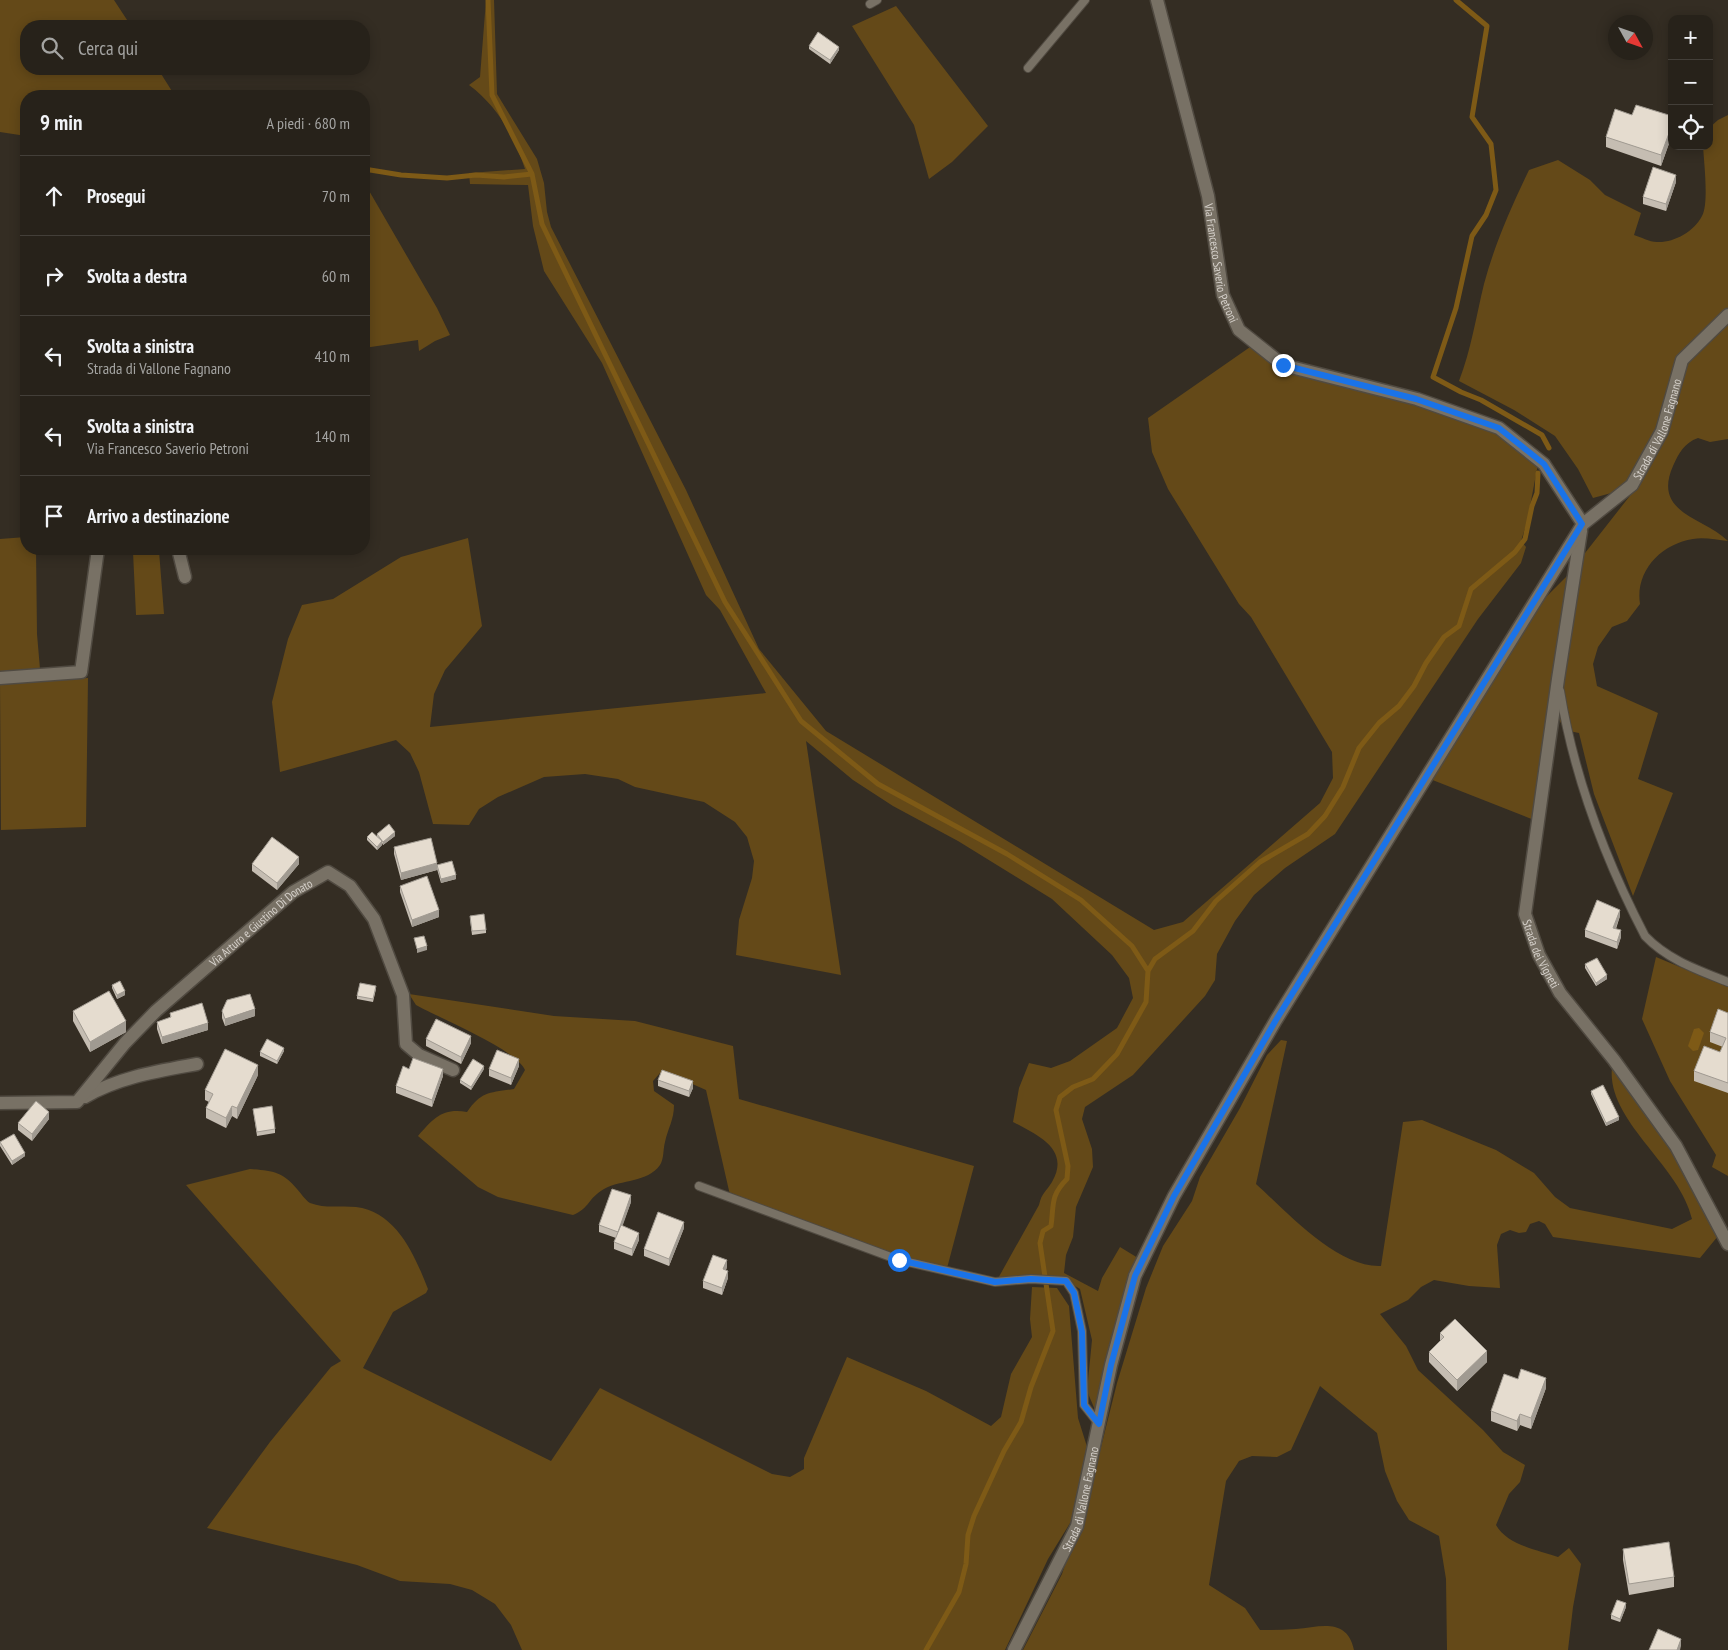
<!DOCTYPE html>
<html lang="it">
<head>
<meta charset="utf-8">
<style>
	body { margin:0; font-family:"PT Sans Narrow",sans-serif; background:#2f2a23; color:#f1f3f6 }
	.controls { position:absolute; right:15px; top:15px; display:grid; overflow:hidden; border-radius:10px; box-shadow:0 2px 12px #0003 }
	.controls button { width:45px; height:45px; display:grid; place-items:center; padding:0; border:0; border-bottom:1px solid #433f39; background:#27221a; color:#f1f3f6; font:25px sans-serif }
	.compass { position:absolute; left:1608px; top:15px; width:45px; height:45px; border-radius:50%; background:#27221a; box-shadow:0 2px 12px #0003; rotate:130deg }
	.stop { position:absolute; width:15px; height:15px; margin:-11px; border:4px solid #1a73e8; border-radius:50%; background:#fff }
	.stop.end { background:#1a73e8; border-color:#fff; box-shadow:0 1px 5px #0008 }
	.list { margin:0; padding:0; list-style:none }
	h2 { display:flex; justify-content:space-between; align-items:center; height:65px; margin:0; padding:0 20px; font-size:21px }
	h2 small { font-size:16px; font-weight:400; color:#a4a4a2 }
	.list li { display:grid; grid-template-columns:32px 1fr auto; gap:15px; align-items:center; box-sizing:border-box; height:80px; padding:0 20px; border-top:1px solid #433f39 }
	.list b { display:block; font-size:19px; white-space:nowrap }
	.list p { margin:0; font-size:16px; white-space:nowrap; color:#a4a4a2 }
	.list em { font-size:16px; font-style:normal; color:#a4a4a2 }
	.icon { flex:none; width:28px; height:28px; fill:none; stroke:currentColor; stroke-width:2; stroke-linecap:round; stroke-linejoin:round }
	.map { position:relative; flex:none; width:1728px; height:1650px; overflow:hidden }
	.search { position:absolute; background:#27221a; box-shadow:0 2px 12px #0003; left:20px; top:20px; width:350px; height:55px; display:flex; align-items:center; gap:12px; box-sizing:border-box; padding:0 18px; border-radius:20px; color:#a4a4a2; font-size:19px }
	.panel { position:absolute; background:#27221a; box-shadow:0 2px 12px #0003; left:20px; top:90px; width:350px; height:465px; border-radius:20px }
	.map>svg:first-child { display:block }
	.green { fill:#644918 }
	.water { fill:#7e5a16 }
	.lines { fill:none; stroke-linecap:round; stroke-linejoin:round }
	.stream { stroke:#7e5a16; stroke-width:5 }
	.service-casing { stroke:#504a41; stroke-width:10 }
	.minor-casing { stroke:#504a41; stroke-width:15 }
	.service { stroke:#787165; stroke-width:8 }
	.minor { stroke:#787165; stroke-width:12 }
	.wall { fill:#c5bdb2 }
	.shaded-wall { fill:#a09a91 }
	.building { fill:#e5dccf; stroke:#a09a91 }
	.route { stroke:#1a73e8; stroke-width:6 }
	.labels { text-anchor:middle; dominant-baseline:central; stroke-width:5; stroke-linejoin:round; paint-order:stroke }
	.street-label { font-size:12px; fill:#d6d1cb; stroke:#2a241a }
</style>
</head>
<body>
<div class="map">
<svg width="1728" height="1650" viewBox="0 0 1728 1650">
	<rect width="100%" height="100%" fill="#342d23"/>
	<path class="green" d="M0,0H114L131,26H26V69H158L175,96H26V136L0,132Z
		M486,0H494L497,94L537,159L544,183L547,212L551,227L686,490L759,649L826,731L1154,930L1183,922L1320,803L1333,778L1332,752L1251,617L1239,604L1168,489L1152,452L1148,418L1253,345L1283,372L1419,406L1500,432L1538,464L1527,522L1521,541L1526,547L1521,563L1478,619L1335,834L1285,868L1254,895L1235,921L1217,954L1215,980L1205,996L1133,1075L1085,1107L1082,1119L1092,1149L1093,1167L1076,1207L1073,1237L1066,1255L1064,1273L1098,1291L1102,1278L1120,1247L1138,1258L1095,1410L1087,1391L1092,1340L1080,1289C1053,1271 1026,1276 996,1282L1039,1205C1042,1192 1046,1192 1052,1182C1071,1149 1037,1135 1013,1122L1019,1088L1029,1063L1051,1068L1070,1061L1117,1028L1133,998L1129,978L1112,955L1052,899L958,841L893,806L853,780L806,741L841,975L736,955L739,920L752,878L754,861L747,837L735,822L704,802L635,787L618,779L585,774L544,777L498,797L479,809L469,825L433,824L419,772L410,753L396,740L280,772L272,702L288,639L302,605L333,599L401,557L468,538L482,626L445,670L434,694L430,727L766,693L720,610L706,595L602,363L544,271L533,226L528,185L470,184L469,173L525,169C514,135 497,106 469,85L480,77Z
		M896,6L988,126L952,162L929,179L914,125L852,26Z
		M1728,115V313L1680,359L1658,429L1627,481L1615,492L1593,498L1578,469L1555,436L1514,410L1459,381C1471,350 1476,317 1484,284C1495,243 1511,208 1529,170L1558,160L1590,180L1605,195L1641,213L1634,235C1641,237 1649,242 1657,242C1673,243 1694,232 1702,216C1709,204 1704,162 1703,146H1709V128L1718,120Z
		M364,182L437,308L450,335L435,341L419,351L418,340L364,348Z
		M1728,321V439L1710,442L1698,438C1684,443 1679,453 1673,466C1652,514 1704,517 1728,541C1717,540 1704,537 1693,539C1661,544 1635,571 1640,604L1627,621L1612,627L1598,647L1593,664L1597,686L1658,713L1638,779L1673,793L1633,896L1594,794L1579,733L1564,730L1551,701L1534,820L1430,779L1546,597L1567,576L1636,488L1684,362Z
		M26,537V549H36L37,634L40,669L0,672V539Z
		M159,551L164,614L136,615L133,552Z
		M88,678L86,827L1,830L0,682Z
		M1656,957L1728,987V1176L1712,1167L1716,1155L1670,1081L1642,1019Z
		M409,994L554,1016L635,1021L733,1046L739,1099L974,1166L946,1272L730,1195L706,1090L681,1079L660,1073L653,1081L654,1091L674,1105C674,1120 668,1128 665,1142C663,1149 664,1159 660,1165C647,1183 622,1179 604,1189C588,1198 590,1208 573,1215L498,1197L478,1187L418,1136C434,1118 442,1108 467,1112C482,1091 489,1093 514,1089L525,1070C516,1049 439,1018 416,1005Z
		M1281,1040L1287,1041L1256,1184C1287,1212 1337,1268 1381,1266L1403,1122L1422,1120L1496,1150L1534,1173L1555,1197L1570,1208L1672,1229L1692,1219C1680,1165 1606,1121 1612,1067L1674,1153L1718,1236L1700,1258L1553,1237L1545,1224L1539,1221L1530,1224L1526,1232L1519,1233L1510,1230L1501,1234L1497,1245L1500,1288L1469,1286L1434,1280L1421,1287L1408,1300L1380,1314L1406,1346L1418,1370L1483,1430L1503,1452L1525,1465L1520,1482L1509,1494L1496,1525C1507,1545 1538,1550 1558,1557L1569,1548L1581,1564L1573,1607L1568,1650H1447L1446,1579L1439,1536L1409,1520L1397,1501L1385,1471L1377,1433L1320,1386L1291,1450L1277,1457L1252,1456L1239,1461L1226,1481L1209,1585L1245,1608L1260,1630C1272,1630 1284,1630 1296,1629C1320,1627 1347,1617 1354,1650H1023L1062,1574L1091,1487L1117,1383L1146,1288L1163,1246L1192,1201L1200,1177L1240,1108L1267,1055Z
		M250,1169C272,1171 282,1171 297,1189C301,1193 305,1200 310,1203C326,1209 340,1205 356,1207C397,1212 415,1256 428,1289L426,1293L393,1312L363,1368L551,1461L600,1388L772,1474L790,1477L804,1469V1458L847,1357L926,1391L991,1426L1001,1417L1011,1374L1032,1337L1030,1319L1032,1287L1057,1288L1069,1306L1078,1418L1089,1453L1075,1515L1048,1559L1005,1650H522L511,1625L495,1604L472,1590L450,1584L400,1581L357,1565L207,1528L270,1442L331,1367L341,1361L186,1185Z"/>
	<path class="water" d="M1699,1028L1704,1033L1698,1050L1693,1051L1688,1046L1694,1029Z"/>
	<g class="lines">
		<path class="stream" d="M488,0L492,95L532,174L542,224L725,602L801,721L878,784L1007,854L1081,900L1132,946L1148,971
			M1456,0L1487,26L1472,117L1491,144L1496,190L1486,215L1472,236L1456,308L1433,377L1461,392L1481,400L1542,435L1549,448
			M364,169L401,175L447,178L476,175L504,177L532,174
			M926,1650L959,1592L966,1564L968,1535L974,1516L1004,1451L1021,1422L1031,1387L1053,1331L1040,1243L1043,1231L1051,1226C1054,1205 1050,1196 1067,1179L1068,1166L1056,1110L1060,1097L1073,1087L1093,1079L1117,1054L1146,1002L1148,971L1155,959L1193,931L1216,901L1260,862L1308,834L1325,816L1343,787L1359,748L1379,723L1399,706L1414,686L1426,663L1444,637L1459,626L1471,589L1515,552L1525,539L1532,506L1537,493L1538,473"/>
		<defs>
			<path id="service" d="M870,4L877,0
				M1028,68L1085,0
				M1560,691C1574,777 1605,859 1645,936C1668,960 1698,970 1728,982
				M699,1186L899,1260L995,1282L1031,1279L1066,1281L1074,1293L1082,1331L1084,1405L1099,1424"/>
			<g id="minor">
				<path id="s1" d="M1157,0L1208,196L1223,295L1239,330L1283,365L1417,399L1499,428L1544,464L1583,524"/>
				<path id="s2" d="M1581,531L1558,679L1525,914L1539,955L1560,993L1614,1060L1676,1146L1728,1244"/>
				<path d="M178,549L185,577"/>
				<path d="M0,678L81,672L98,549"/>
				<path d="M85,1097C119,1077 159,1071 197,1064"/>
				<path id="s3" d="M0,1103L77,1102L125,1043L156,1011L293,892L328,872L350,886L374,919L403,995L406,1044L419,1055L453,1070"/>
				<path id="s4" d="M1014,1650L1077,1526L1111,1365L1135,1276L1174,1196L1276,1020L1583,524L1632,485L1662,431L1682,360L1728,315"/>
			</g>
		</defs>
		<use href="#service" class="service-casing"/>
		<use href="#minor" class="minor-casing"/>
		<use href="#service" class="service"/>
		<use href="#minor" class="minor"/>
	</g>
	<path class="wall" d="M809,46L839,50L830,64L809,49Z
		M1632,115L1672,116V135L1661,166L1606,147V137Z
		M1676,182L1666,211L1643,204V197Z
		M377,834L395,836L383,845L382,843V845L377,850L367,840V837L377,836Z
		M394,847L437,865L456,879L441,883L437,869V870L401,880L394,854Z
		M252,864H299L277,890L252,871Z
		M400,886L439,917L412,927L400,892Z
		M1620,916L1616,929L1621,937L1617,949L1585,937V930Z
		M470,919L486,930V933L472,935Z
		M1585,964L1607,979L1596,986L1585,968Z
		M112,985L125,995L117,999L112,988Z
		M376,989L373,1002L357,999V996Z
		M73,1011L126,1032L90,1052L73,1021Z
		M222,1011L255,1016L225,1026L222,1018Z
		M170,1013L208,1030L162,1044L157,1029V1022L170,1018Z
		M1728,1013V1093L1694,1081V1071L1720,1052L1723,1047L1710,1042V1032Z
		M426,1039L471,1043L461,1064L426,1046Z
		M284,1051L277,1064L260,1056V1052Z
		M519,1066L511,1085L489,1076V1069Z
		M409,1069L443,1076L432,1107L396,1093V1086Z
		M484,1069L471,1090L460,1083V1080Z
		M258,1075L237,1119L232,1116L226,1128L206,1118V1108L209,1102L205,1100V1090Z
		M658,1080L693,1088L689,1097L658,1086Z
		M1591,1091L1619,1120L1606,1126L1591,1094Z
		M253,1109L275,1129V1133L257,1136Z
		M49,1119L32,1141L18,1130V1123Z
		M0,1142L25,1156L12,1165L0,1146Z
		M631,1202L622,1226L639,1240L632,1256L614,1249V1242L616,1238L599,1232V1225Z
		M684,1228L669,1266L644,1256V1249Z
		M727,1267L726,1270L728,1278L722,1295L703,1288V1281Z
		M1440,1333L1487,1362L1457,1391L1429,1362V1352L1440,1341Z
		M1546,1388L1531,1429L1520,1425L1517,1431L1491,1421V1411Z
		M1623,1549L1674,1577V1587L1629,1595L1623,1560Z
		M1626,1607L1620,1622L1611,1619V1615Z"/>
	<path class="shaded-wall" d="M839,47V50L830,64V60Z
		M1672,125V135L1661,166V155Z
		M1676,175V182L1666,211V204Z
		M395,832V836L383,845V842Z
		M382,841V845L377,850V847Z
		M299,857V864L277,890V883Z
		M437,863V870L401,880V873Z
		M456,875V879L441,883V879Z
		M439,910V917L412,927V920Z
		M1620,910V916L1613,935V928Z
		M1621,930V937L1617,949V942Z
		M427,946V950L417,953V949Z
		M1607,975V979L1596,986V983Z
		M125,991V995L117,999V995Z
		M255,1009V1016L225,1026V1019Z
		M126,1021V1032L90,1052V1042Z
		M208,1023V1030L162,1044V1037Z
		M471,1036V1043L461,1064V1057Z
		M284,1048V1051L277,1064V1061Z
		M519,1059V1066L511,1085V1078Z
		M258,1065V1075L237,1119V1108Z
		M484,1066V1069L471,1090V1087Z
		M443,1069V1076L432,1107V1100Z
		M693,1081V1088L689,1097V1091Z
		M232,1106V1116L226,1128V1118Z
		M49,1112V1119L32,1141V1134Z
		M1619,1117V1120L1606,1126V1123Z
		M25,1153V1156L12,1165V1161Z
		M631,1195V1202L618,1239V1232Z
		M684,1222V1228L669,1266V1259Z
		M639,1233V1240L632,1256V1249Z
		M727,1260V1267L723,1276V1269Z
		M728,1271V1278L722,1295V1288Z
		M1487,1351V1362L1457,1391V1380Z
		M1546,1378V1388L1531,1429V1418Z
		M1520,1414V1425L1517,1431V1421Z
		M1626,1603V1607L1620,1622V1619Z
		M1681,1639V1646L1680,1650H1677Z"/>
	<path class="building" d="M818,32L839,47L830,60L809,46Z
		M1636,105L1672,116V125L1661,155L1606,137L1615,109L1632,115Z
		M1653,167L1676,175L1666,204L1643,197Z
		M389,824L395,832L383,842L377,834Z
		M372,832L382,841L377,847L367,837Z
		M272,837L299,857L277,883L252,864Z
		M431,838L437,863L401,873L394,847Z
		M452,861L456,875L441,879L437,865Z
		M427,876L439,910L412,920L400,886Z
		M1597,900L1620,910L1613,928L1621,930L1617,942L1585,930Z
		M484,914L486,930L472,931L470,916Z
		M424,936L427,946L417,949L414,938Z
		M1597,958L1607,975L1596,983L1585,964Z
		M120,981L125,991L117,995L112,985Z
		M360,983L376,986L373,999L357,996Z
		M109,991L126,1021L90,1042L73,1011Z
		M250,994L255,1009L225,1019L222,1011L227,1000Z
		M202,1003L208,1023L162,1037L157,1022L171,1017L170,1013Z
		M1718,1009L1728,1013V1083L1694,1071L1704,1046L1720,1052L1726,1038L1710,1032Z
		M436,1019L471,1036L461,1057L426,1039Z
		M267,1039L284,1048L277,1061L260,1052Z
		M225,1049L258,1065L237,1108L232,1106L226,1118L206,1108L213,1094L205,1090Z
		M497,1050L519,1059L511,1078L489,1069Z
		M413,1058L443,1069L432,1100L396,1086L403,1066L409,1069Z
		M473,1059L484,1066L471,1087L460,1080Z
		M662,1070L693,1081L689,1091L658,1080Z
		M1603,1085L1619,1117L1606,1123L1591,1091Z
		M36,1101L49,1112L32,1134L18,1123Z
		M272,1106L275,1129L257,1132L253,1109Z
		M14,1134L25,1153L12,1161L0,1142Z
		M612,1189L631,1195L618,1232L599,1225Z
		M658,1212L684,1222L669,1259L644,1249Z
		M621,1225L639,1233L632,1249L614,1242Z
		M713,1255L727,1260L723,1269L728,1271L722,1288L703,1281Z
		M1455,1319L1487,1351L1457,1380L1429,1352L1444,1337L1440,1333Z
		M1521,1369L1546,1378L1531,1418L1520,1414L1517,1421L1491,1411L1504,1374L1518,1379Z
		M1669,1542L1674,1577L1629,1584L1623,1549Z
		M1617,1600L1626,1603L1620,1619L1611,1615Z
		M1658,1629L1681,1639L1677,1650H1649Z"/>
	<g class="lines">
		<path class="route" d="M899,1260L995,1282L1031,1279L1066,1281L1074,1293L1082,1332L1084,1405L1099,1424L1111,1365L1135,1276L1174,1196L1276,1020L1582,524L1544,464L1499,428L1416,399L1283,365"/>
	</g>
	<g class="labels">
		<g class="street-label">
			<text stroke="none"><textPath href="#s1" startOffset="271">Via Francesco Saverio Petroni</textPath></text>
			<text stroke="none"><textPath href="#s4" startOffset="1396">Strada di Vallone Fagnano</textPath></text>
			<text stroke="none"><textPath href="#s3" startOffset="335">Via Arturo e Giustino Di Donato</textPath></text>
			<text stroke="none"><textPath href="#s2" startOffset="430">Strada dei Vigneti</textPath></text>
			<text stroke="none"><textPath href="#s4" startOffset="166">Strada di Vallone Fagnano</textPath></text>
		</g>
	</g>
</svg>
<div class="controls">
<button>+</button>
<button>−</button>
<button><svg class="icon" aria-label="locate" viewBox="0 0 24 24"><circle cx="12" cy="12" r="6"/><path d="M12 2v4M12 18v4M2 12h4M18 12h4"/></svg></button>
</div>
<svg class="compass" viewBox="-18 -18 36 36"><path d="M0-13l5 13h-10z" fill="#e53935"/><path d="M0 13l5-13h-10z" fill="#a4a4a2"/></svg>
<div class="stop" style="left:899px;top:1260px"></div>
<div class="stop end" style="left:1283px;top:365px"></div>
<div class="search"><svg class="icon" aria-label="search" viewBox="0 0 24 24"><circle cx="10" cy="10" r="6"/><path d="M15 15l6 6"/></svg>Cerca qui</div>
<section class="panel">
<h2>9 min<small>A piedi · 680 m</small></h2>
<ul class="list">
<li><svg class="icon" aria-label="ahead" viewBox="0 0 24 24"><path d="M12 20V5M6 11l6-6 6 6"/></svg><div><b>Prosegui</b></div><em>70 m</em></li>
<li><svg class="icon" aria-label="right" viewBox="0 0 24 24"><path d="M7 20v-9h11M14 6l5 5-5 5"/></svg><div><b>Svolta a destra</b></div><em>60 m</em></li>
<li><svg class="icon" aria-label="left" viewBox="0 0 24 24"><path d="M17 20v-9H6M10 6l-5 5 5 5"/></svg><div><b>Svolta a sinistra</b><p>Strada di Vallone Fagnano</p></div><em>410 m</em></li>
<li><svg class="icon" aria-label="left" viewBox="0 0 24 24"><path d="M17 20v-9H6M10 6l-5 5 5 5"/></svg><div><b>Svolta a sinistra</b><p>Via Francesco Saverio Petroni</p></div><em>140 m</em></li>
<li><svg class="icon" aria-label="arrive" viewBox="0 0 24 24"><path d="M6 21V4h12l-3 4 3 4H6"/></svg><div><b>Arrivo a destinazione</b></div></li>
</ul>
</section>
</div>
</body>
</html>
